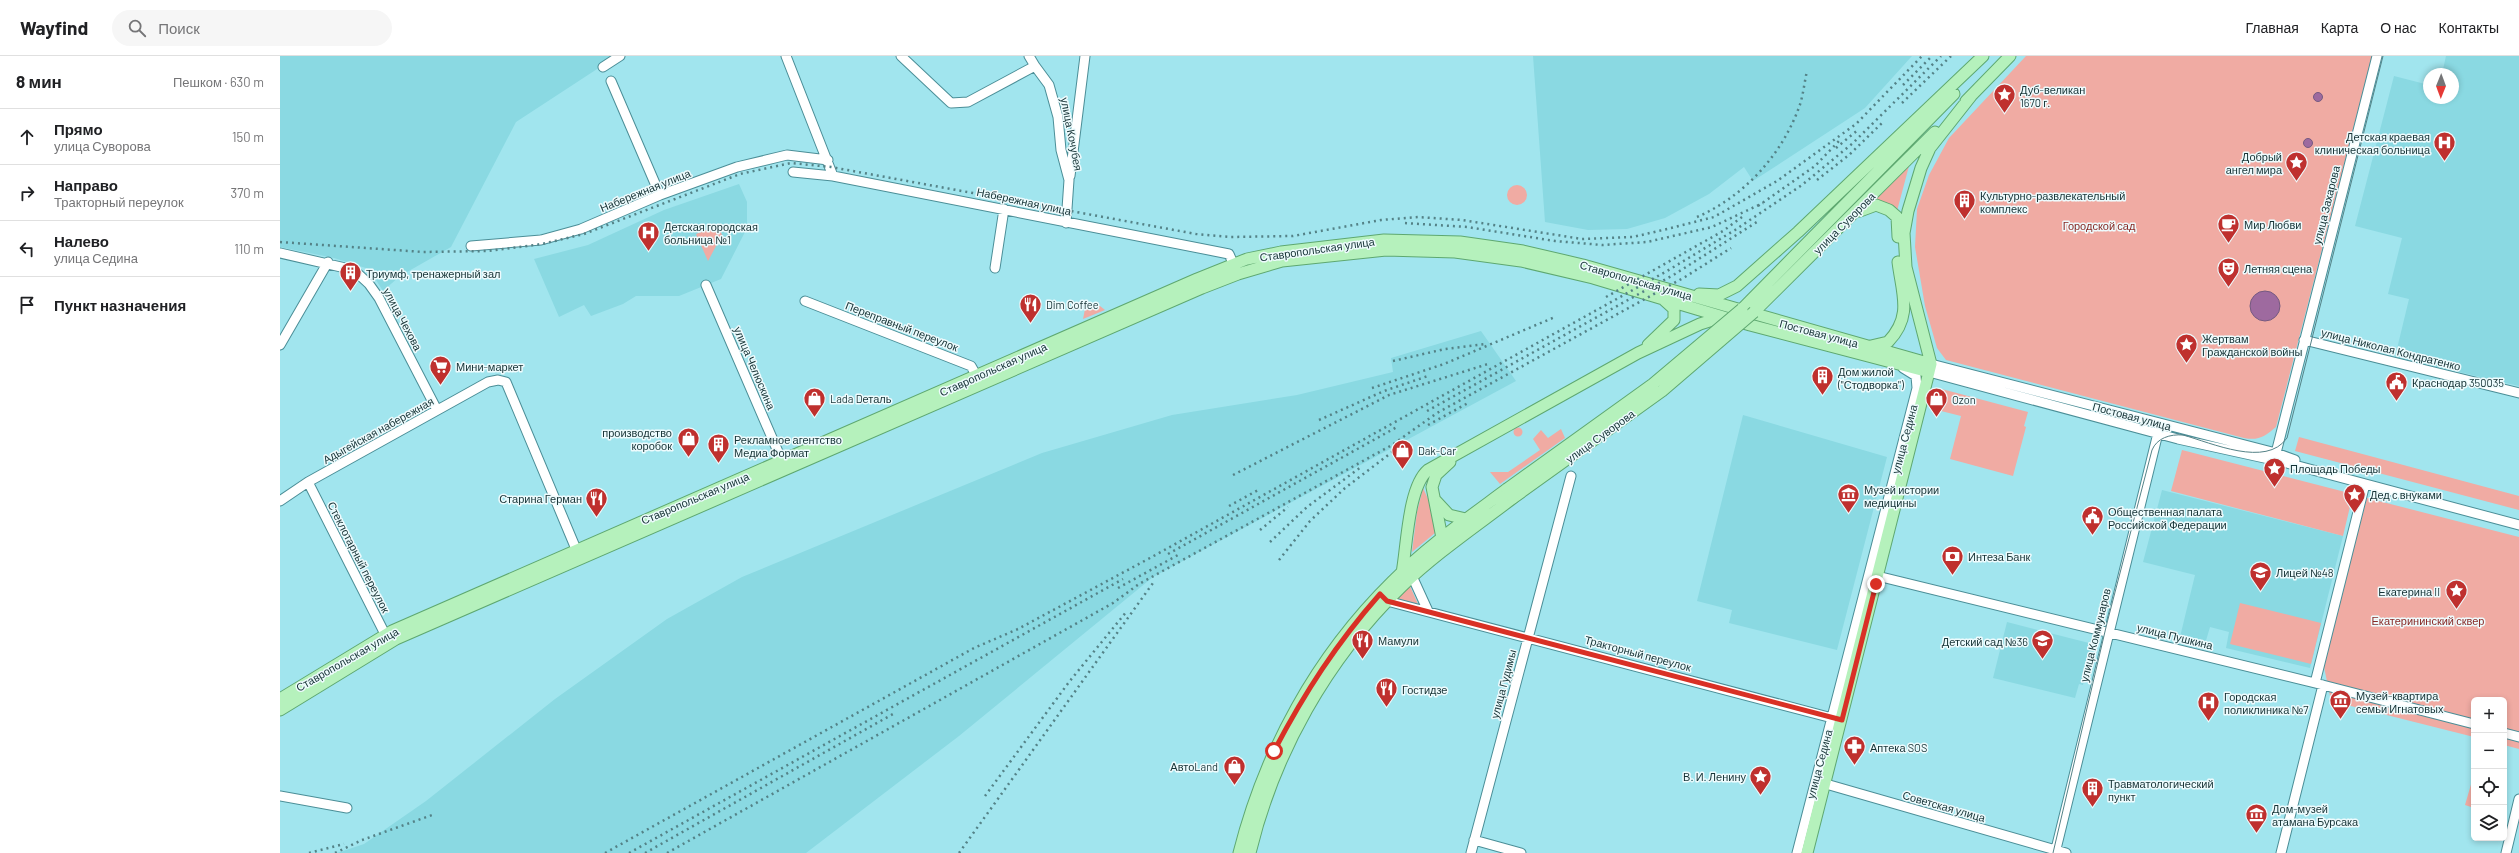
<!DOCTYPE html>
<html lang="ru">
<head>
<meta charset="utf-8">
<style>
	body { margin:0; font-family:Barlow,sans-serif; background:#f6f6f6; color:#202124 }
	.controls { position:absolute; right:12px; bottom:12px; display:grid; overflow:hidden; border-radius:6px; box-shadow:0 2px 6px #0003 }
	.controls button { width:36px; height:36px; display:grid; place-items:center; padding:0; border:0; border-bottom:1px solid #e0e0e0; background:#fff; color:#202124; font:20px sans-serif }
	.compass { position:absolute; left:2143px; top:12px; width:36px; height:36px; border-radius:50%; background:#fff; box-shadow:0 2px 6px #0003; rotate:181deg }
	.stop { position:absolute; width:12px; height:12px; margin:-9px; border:3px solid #d93025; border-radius:50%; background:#fff }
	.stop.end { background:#d93025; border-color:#fff; box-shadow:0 1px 4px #0008 }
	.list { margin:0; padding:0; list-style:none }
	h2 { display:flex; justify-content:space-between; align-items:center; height:52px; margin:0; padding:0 16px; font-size:17px }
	h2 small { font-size:13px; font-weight:400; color:#757577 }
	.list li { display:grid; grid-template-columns:26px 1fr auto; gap:12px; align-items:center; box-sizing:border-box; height:56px; padding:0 16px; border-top:1px solid #e0e0e0 }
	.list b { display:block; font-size:15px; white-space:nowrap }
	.list p { margin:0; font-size:13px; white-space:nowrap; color:#757577 }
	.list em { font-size:13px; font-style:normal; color:#757577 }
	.icon { flex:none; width:22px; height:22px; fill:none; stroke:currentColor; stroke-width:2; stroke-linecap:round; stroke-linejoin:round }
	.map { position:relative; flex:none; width:2239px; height:797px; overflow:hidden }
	header { display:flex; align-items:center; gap:24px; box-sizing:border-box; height:56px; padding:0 20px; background:#fff; border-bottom:1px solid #e0e0e0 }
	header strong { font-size:19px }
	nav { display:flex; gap:22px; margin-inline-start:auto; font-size:14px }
	.search { width:280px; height:36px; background:#f6f6f6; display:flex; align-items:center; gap:10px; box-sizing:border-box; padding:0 14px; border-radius:22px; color:#757577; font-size:15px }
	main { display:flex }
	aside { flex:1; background:#fff }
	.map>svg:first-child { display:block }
	.built { fill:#8ad9e2 }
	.green { fill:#f0aba3 }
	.water { fill:#9e6a9f; stroke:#755a80 }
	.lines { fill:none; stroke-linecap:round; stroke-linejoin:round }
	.minor-casing { stroke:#4b8e97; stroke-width:11 }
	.major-casing { stroke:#5ea870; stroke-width:13 }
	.minor { stroke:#fff; stroke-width:9 }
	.major { stroke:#b5f1bc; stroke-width:11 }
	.tram { stroke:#548287; stroke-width:1 }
	.rail { stroke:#548287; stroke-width:2.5; stroke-dasharray:2 4; stroke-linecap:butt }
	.major-bridge-casing { stroke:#5ea870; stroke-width:13; stroke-linecap:butt }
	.major-bridge { stroke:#b5f1bc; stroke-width:11 }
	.route { stroke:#d93025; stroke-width:5 }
	.labels { text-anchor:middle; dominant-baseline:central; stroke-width:3; stroke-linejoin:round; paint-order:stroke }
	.poi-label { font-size:11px; fill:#163336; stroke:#eefbfd; text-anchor:start }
	.street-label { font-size:11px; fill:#163336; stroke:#eefbfd }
	.park-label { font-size:11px; fill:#882a26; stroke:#eefbfd }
</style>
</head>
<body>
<header>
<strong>Wayfind</strong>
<div class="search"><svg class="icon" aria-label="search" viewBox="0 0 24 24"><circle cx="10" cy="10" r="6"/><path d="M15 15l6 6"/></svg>Поиск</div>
<nav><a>Главная</a><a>Карта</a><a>О нас</a><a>Контакты</a></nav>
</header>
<main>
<aside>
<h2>8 мин<small>Пешком · 630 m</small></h2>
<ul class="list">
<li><svg class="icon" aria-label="ahead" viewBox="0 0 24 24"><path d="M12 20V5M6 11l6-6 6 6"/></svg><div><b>Прямо</b><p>улица Суворова</p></div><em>150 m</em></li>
<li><svg class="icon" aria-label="right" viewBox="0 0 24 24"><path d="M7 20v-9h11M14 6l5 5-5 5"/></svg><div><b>Направо</b><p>Тракторный переулок</p></div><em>370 m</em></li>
<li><svg class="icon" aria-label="left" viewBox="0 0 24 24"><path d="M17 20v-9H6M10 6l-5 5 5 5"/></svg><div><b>Налево</b><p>улица Седина</p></div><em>110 m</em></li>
<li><svg class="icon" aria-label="arrive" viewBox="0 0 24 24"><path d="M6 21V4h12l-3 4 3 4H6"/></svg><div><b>Пункт назначения</b></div></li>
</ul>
</aside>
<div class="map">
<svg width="2239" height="797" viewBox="0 0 2239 797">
	<rect width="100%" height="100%" fill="#a1e5ee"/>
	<path class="built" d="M0,0H337L236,66L171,191L120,220L103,235L89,213L54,202L0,191Z
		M1632,0L1585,52L1473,125L1464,111L1429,138L1385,162L1347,173L1308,174L1265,166L1253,0Z
		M2166,0H2239V330L2115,301L2129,243L2108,238L2122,182L2075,170L2114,20L2149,29V42H2173V18H2162Z
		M459,128L467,146V172L441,223L399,240H356L343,248L311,260L304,249L279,261L254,203L308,189L384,154Z
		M1201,275L1236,325L873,521L679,680L526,797H57L84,788L146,745L275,643L387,563L462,521L762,397L892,359L1017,339L1113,316L1111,302Z
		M1463,359L1607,401L1557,594L1449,567L1452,554L1417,545Z
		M1882,434L2063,480L2030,612L1946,592L1949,576L1930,571L1925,588L1900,581L1915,519L1863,506Z
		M1727,566L1813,588L1803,629L1799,628L1795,642L1713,622Z"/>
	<path class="green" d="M1746,0H2092L1996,371C1985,380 1979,385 1964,382L1666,304L1657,292L1645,250L1635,191L1637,153L1649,119L1669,82Z
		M1629,110L1617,155L1594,145Z
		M1227 139a10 10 0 1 1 20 0a10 10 0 1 1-20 0Z
		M438,170L442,179L428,205L416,178Z
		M813,250H820L825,254L803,263L805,253Z
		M1658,332L1748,356L1744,370L1746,371L1733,420L1670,403L1681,360L1653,353Z
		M1233.5 376a4.5 4.5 0 1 1 9 0a4.5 4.5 0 1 1-9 0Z
		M1281,373L1285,382L1220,428L1210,416H1228L1260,394L1253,383L1261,374L1268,382Z
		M2019,381L2239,440V454L2015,395Z
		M1902,394L2073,438L2063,480L1891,435Z
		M1143,432L1149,445L1155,477L1132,496L1137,456Z
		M2087,442L2239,481V693L2224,689V644H2194V681L2051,645L2043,606Z
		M1129,528L1138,548L1116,542Z
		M1960,547L2041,567L2031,608L1950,588Z
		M2194,718V752L2185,749Z"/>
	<path class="water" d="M2033.5 41a4.5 4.5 0 1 1 9 0a4.5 4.5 0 1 1-9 0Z
		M2023.5 87a4.5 4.5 0 1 1 9 0a4.5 4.5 0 1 1-9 0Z
		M1970 250a15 15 0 1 1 30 0a15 15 0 1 1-30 0Z"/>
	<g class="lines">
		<defs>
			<path id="minor" d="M506,0L553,120
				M621,0L671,47L688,46L755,10L769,29L778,61L781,94L789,124L786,167
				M749,0L755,10
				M323,11L340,0
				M331,25L380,139
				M513,116L553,120L949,198L956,214
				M790,120L805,0
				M191,190L261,184L301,173L380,139L457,111L507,99L548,104
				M0,197L74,214L89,228L99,242L157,354
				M715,212L724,153
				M426,229L502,405
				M525,245L691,310L700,326
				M2024,284L2239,337
				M0,289L48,206
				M1651,308L1996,397L2015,404
				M1649,316L1898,383L2007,407L2239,469
				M1996,397L2097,0
				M28,426L108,584
				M0,445L28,426L208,326L218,324L226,326L296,493
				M1589,518L2035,627L2194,668
				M1132,520L1148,555
				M1104,542L1107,545L1556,663
				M2035,627L2085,428
				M2224,677L2239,681
				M1539,726L1786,797
				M0,740L67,752
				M1194,784L1241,797
				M1191,797L1291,420
				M1517,797L1637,332L1636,320L1623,312
				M1775,797L1879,373
				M2001,797L2043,629
				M2226,797L2239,743"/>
			<path id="major" d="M1686,45L1730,0
				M1580,155L1596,149L1609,154L1617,161L1618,181
				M1419,238L1439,239L1457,230L1518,176L1703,0
				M1462,253L1674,38
				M1474,256L1655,76
				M1368,289L1394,264V253L1384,244
				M1591,290L1608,286C1633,260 1622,238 1618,206
				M1155,444L1169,459L1186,463
				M1163,487L1152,431L1156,419L1170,406
				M1122,517C1127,490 1128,431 1148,414L1358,297L1420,268L1442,261
				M0,643L112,575L917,223L967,203L1001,196L1104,184L1180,186L1243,195L1303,209L1651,308
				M0,654L116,583L922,232L958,218L1002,205L1106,194L1175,196L1241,205L1313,222L1470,269L1649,316
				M959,797C985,695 1036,601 1112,526C1146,491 1188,462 1227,433
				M970,797C994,697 1047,603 1121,531C1155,498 1195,471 1233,442
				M1527,797L1651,308L1626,211L1624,177L1628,155L1641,112L1650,92L1691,40"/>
		</defs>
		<use href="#minor" class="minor-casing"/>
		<use href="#major" class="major-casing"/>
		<use href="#minor" class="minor"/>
		<use href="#major" class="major"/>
		<path class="tram" d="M1773,797L1827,567L1872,394C1877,382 1890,378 1903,379C1932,387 1986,412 2007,382L2103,0"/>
		<path class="rail" d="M1623,29L1652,0
			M1622,47L1671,0
			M1556,92L1579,73
			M1537,124L1569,99L1602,67
			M1478,150L1535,110L1559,85
			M1417,161C1463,141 1500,101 1518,54C1523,42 1524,28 1527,15
			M1125,167L1187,171L1275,185L1322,189L1367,186L1432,171L1483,147
			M0,186L143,196L208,195L262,188L304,178L460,118L511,107L551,111L916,178L950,181L1013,180L1101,164L1138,161L1182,164L1302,183L1353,181L1387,173L1434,161L1497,125L1576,68L1642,0
			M1326,241L1443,175L1462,161
			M1113,305L1165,293L1206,288
			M1092,332L1164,308L1275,261
			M1147,355L1395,218L1480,164
			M1039,364L1104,335L1148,320
			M1148,369L1188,347
			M953,419L1109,339L1208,308
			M949,450L980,433
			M980,474L1008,451
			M990,486L1027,451L1081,411
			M888,498L1117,371
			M999,504L1030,465L1065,432L1124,387
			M838,532L898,499
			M705,740L789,626L847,555
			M29,797L64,788
			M55,797L82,784L155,758
			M325,797L694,592L738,573L870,502L1387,215L1455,174L1522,129L1573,87L1661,0
			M349,797L843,523
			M365,797L613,658
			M387,797L833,547L859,528L1112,389L1157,357L1405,221L1451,192
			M679,797L873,527"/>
		<defs>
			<path id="major-bridge" d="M1227,433L1373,328L1462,253
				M1233,442L1382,335L1474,256"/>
		</defs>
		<use href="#major-bridge" class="major-bridge-casing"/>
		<use href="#major-bridge" class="major-bridge"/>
	</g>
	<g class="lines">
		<path class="route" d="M994,695C1025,636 1056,588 1100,538L1107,545L1562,664L1596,528"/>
	</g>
	<defs>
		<symbol id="sight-pin" viewBox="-11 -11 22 30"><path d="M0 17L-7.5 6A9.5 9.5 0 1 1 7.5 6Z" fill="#bf302e" stroke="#eefbfd"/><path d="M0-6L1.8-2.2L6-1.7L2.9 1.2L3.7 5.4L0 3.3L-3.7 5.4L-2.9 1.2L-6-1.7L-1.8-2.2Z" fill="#fff"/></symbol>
		<symbol id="hospital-pin" viewBox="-11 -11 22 30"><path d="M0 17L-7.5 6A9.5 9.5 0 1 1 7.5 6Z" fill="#bf302e" stroke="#eefbfd"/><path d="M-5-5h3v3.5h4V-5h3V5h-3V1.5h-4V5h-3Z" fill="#fff"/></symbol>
		<symbol id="building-pin" viewBox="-11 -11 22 30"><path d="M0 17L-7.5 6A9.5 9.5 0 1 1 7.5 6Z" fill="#bf302e" stroke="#eefbfd"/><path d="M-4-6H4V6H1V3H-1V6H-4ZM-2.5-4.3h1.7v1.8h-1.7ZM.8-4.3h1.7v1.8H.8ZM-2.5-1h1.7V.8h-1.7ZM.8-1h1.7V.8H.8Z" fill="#fff"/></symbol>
		<symbol id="cafe-pin" viewBox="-11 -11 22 30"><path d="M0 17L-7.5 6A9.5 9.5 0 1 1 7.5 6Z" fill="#bf302e" stroke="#eefbfd"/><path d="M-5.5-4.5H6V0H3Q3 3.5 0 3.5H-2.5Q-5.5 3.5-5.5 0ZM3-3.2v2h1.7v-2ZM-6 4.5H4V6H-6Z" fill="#fff"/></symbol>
		<symbol id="theatre-pin" viewBox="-11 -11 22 30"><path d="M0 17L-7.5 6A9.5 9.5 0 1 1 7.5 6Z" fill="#bf302e" stroke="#eefbfd"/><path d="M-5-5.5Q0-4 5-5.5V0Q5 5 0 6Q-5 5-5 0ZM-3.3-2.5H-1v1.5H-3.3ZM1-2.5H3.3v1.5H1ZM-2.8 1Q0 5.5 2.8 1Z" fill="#fff"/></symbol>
		<symbol id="restaurant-pin" viewBox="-11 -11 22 30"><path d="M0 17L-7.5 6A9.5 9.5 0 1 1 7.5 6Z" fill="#bf302e" stroke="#eefbfd"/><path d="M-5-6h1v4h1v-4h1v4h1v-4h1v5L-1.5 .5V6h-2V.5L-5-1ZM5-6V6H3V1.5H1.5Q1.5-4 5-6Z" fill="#fff"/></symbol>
		<symbol id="supermarket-pin" viewBox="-11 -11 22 30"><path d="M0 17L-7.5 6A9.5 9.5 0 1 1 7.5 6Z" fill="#bf302e" stroke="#eefbfd"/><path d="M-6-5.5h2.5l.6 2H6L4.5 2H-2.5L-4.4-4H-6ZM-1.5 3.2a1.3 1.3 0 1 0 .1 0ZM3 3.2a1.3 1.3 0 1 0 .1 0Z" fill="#fff"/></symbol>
		<symbol id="civic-pin" viewBox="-11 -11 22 30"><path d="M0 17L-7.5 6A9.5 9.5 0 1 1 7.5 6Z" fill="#bf302e" stroke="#eefbfd"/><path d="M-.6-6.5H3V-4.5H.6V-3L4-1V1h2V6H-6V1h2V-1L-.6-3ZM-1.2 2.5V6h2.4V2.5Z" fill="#fff"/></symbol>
		<symbol id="shop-pin" viewBox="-11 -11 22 30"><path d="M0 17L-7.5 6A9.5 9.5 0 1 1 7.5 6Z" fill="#bf302e" stroke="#eefbfd"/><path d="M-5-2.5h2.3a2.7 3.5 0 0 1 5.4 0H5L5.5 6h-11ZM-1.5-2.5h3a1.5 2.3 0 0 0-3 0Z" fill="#fff"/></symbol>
		<symbol id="museum-pin" viewBox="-11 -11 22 30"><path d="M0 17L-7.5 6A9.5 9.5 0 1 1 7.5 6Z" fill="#bf302e" stroke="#eefbfd"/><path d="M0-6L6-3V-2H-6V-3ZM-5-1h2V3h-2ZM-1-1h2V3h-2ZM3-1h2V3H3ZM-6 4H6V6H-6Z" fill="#fff"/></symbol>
		<symbol id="bank-pin" viewBox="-11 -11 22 30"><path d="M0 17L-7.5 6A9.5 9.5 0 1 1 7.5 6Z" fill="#bf302e" stroke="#eefbfd"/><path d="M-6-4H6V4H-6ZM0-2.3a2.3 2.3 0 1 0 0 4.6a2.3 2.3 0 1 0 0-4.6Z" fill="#fff"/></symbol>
		<symbol id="school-pin" viewBox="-11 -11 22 30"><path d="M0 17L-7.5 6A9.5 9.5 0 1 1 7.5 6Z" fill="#bf302e" stroke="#eefbfd"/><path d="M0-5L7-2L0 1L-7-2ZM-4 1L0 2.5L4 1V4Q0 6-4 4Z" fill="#fff"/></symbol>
		<symbol id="pharmacy-pin" viewBox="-11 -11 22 30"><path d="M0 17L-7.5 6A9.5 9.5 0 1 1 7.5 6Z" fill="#bf302e" stroke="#eefbfd"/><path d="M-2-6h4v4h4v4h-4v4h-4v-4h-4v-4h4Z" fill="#fff"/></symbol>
	</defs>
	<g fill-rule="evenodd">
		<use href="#sight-pin" x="1712" y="26" width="25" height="34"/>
		<use href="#hospital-pin" x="2152" y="74" width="25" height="34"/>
		<use href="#sight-pin" x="2004" y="94" width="25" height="34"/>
		<use href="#building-pin" x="1672" y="132" width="25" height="34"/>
		<use href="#cafe-pin" x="1936" y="156" width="25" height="34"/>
		<use href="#hospital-pin" x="356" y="164" width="25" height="34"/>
		<use href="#theatre-pin" x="1936" y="200" width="25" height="34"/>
		<use href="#building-pin" x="58" y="204" width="25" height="34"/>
		<use href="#restaurant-pin" x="738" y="236" width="25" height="34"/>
		<use href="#sight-pin" x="1894" y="276" width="25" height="34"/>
		<use href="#supermarket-pin" x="148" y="298" width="25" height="34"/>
		<use href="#building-pin" x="1530" y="308" width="25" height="34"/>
		<use href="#civic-pin" x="2104" y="314" width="25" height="34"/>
		<use href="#shop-pin" x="522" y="330" width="25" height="34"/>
		<use href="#shop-pin" x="1644" y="330" width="25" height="34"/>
		<use href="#shop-pin" x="396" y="370" width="25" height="34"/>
		<use href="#building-pin" x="426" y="376" width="25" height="34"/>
		<use href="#shop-pin" x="1110" y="382" width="25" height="34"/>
		<use href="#sight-pin" x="1982" y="400" width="25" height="34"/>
		<use href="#sight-pin" x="2062" y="426" width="25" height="34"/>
		<use href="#museum-pin" x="1556" y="426" width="25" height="34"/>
		<use href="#restaurant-pin" x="304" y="430" width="25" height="34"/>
		<use href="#civic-pin" x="1800" y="448" width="25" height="34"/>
		<use href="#bank-pin" x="1660" y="488" width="25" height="34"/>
		<use href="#school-pin" x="1968" y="504" width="25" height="34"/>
		<use href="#sight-pin" x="2164" y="522" width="25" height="34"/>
		<use href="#restaurant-pin" x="1070" y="572" width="25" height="34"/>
		<use href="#school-pin" x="1750" y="572" width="25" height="34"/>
		<use href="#restaurant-pin" x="1094" y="620" width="25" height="34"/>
		<use href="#museum-pin" x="2048" y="632" width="25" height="34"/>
		<use href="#hospital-pin" x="1916" y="634" width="25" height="34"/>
		<use href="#pharmacy-pin" x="1562" y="678" width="25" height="34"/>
		<use href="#shop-pin" x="942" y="698" width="25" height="34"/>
		<use href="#sight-pin" x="1468" y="708" width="25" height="34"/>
		<use href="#building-pin" x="1800" y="720" width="25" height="34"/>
		<use href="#museum-pin" x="1964" y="746" width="25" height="34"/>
	</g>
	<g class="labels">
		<g class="poi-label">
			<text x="1740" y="33">Дуб-великан<tspan x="1740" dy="13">1670 г.</tspan></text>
			<text x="2150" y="80" text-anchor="end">Детская краевая<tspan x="2150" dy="13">клиническая больница</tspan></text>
			<text x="2002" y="100" text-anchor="end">Добрый<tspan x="2002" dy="13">ангел мира</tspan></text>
			<text x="1700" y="139">Культурно-развлекательный<tspan x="1700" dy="13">комплекс</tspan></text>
			<text x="1964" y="168">Мир Любви</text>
			<text x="384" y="170">Детская городская<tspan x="384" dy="13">больница №1</tspan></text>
			<text x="1964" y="212">Летняя сцена</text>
			<text x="86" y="217">Триумф, тренажерный зал</text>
			<text x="766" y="248">Dim Coffee</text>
			<text x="1922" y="282">Жертвам<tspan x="1922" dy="13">Гражданской войны</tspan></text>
			<text x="176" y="310">Мини-маркет</text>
			<text x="1558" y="315">Дом жилой<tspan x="1558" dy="13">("Стодворка")</tspan></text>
			<text x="2132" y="326">Краснодар 350035</text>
			<text x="550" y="342">Lada Dеталь</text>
			<text x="1672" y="343">Ozon</text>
			<text x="392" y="376" text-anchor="end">производство<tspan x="392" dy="13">коробок</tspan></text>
			<text x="454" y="383">Рекламное агентство<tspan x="454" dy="13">Медиа Формат</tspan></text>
			<text x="1138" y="394">Dak-Car</text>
			<text x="2010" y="412">Площадь Победы</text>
			<text x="1584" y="433">Музей истории<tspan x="1584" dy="13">медицины</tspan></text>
			<text x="2090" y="438">Дед с внуками</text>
			<text x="302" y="442" text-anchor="end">Старина Герман</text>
			<text x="1828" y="455">Общественная палата<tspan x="1828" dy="13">Российской Федерации</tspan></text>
			<text x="1688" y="500">Интеза Банк</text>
			<text x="1996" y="516">Лицей №48</text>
			<text x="2160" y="535" text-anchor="end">Екатерина II</text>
			<text x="1098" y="584">Мамули</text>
			<text x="1748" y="585" text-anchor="end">Детский сад №36</text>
			<text x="1122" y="633">Гостидзе</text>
			<text x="2076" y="639">Музей-квартира<tspan x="2076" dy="13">семьи Игнатовых</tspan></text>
			<text x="1944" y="640">Городская<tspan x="1944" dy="13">поликлиника №7</tspan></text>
			<text x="1590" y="691">Аптека SOS</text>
			<text x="938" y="710" text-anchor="end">АвтоLand</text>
			<text x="1466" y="720" text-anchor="end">В. И. Ленину</text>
			<text x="1828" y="727">Травматологический<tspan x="1828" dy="13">пункт</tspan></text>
			<text x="1992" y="752">Дом-музей<tspan x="1992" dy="13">атамана Бурсака</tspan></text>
		</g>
		<g class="street-label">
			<text transform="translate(792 78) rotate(79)">улица Кочубея</text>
			<text transform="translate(365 134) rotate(-22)">Набережная улица</text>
			<text transform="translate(744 145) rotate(12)">Набережная улица</text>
			<text transform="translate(2046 149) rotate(-76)">улица Захарова</text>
			<text transform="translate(1564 167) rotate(-45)">улица Суворова</text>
			<text transform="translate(1037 193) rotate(-8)">Ставропольская улица</text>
			<text transform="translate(1356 224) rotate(16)">Ставропольская улица</text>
			<text transform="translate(123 263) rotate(62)">улица Чехова</text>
			<text transform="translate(622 270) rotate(21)">Переправный переулок</text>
			<text transform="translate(1539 277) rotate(15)">Постовая улица</text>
			<text transform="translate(2111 293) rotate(14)">улица Николая Кондратенко</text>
			<text transform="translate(475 312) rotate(67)">улица Челюскина</text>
			<text transform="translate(713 313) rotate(-24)">Ставропольская улица</text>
			<text transform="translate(1852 360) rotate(15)">Постовая улица</text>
			<text transform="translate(98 374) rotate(-29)">Адыгейская набережная</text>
			<text transform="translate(1320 380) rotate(-36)">улица Суворова</text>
			<text transform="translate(1624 383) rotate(-75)">улица Седина</text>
			<text transform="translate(415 442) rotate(-23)">Ставропольская улица</text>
			<text transform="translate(79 501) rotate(63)">Стеклотарный переулок</text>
			<text transform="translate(1815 579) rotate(-76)">улица Коммунаров</text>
			<text transform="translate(1895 580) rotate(14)">улица Пушкина</text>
			<text transform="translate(1358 597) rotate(15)">Тракторный переулок</text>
			<text transform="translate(67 603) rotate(-30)">Ставропольская улица</text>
			<text transform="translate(1223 628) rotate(-75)">улица Гудимы</text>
			<text transform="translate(1539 708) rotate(-75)">улица Седина</text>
			<text transform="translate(1664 750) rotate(16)">Советская улица</text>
		</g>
		<g class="park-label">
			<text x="1819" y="169">Городской сад</text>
			<text x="2148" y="564">Екатерининский сквер</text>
		</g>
	</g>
</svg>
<div class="controls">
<button>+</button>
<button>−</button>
<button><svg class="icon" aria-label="locate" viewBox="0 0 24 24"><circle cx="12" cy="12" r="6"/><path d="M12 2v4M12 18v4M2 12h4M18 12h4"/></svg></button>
<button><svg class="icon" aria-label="layers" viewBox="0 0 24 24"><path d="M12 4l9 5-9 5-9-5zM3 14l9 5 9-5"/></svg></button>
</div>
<svg class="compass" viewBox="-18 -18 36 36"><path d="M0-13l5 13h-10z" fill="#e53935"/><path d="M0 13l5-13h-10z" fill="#757577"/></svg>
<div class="stop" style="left:994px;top:695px"></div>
<div class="stop end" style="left:1596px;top:528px"></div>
</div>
</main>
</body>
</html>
